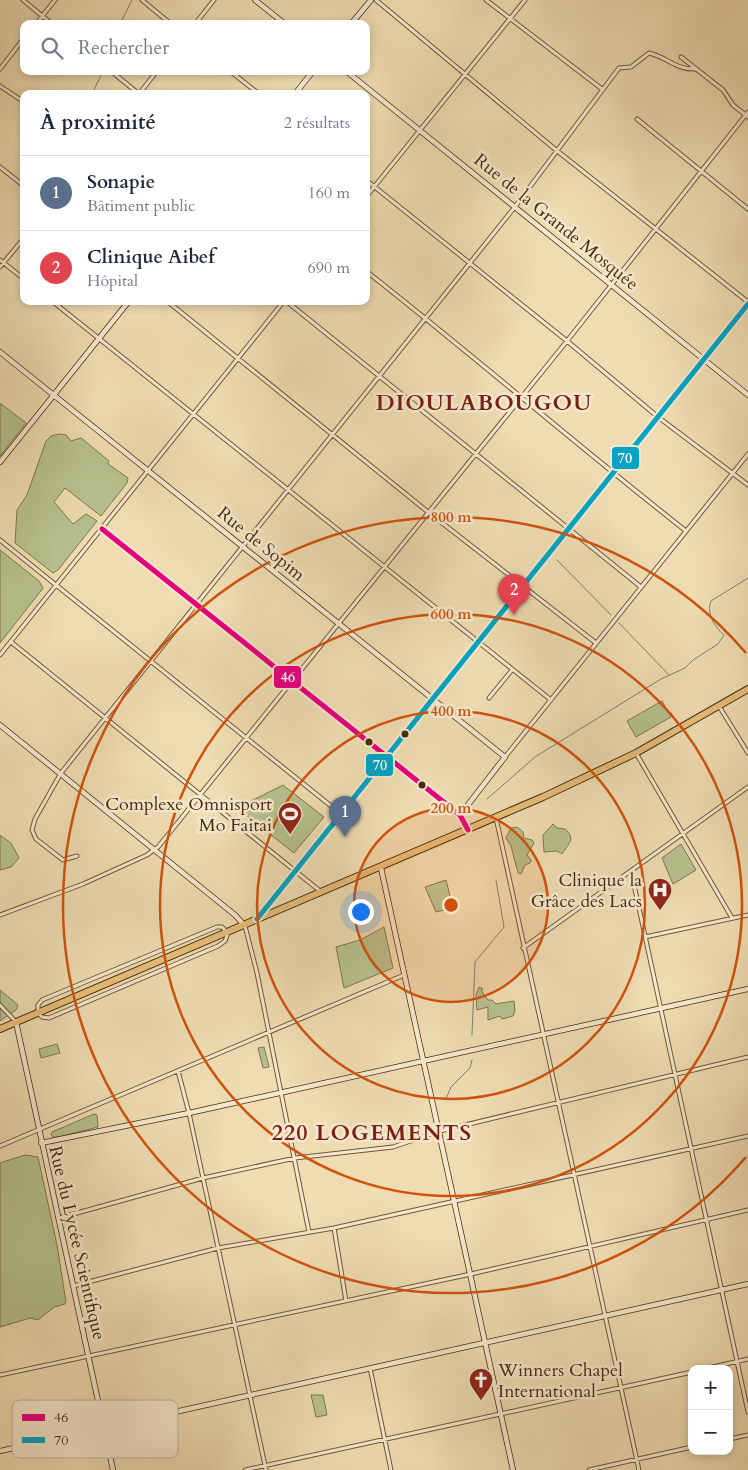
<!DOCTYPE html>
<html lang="fr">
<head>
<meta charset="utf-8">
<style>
	body { margin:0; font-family:Cardo,serif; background:#f6f6f7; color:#1f2937 }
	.controls { position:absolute; right:15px; bottom:15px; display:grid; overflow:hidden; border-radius:10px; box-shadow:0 2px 8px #0003 }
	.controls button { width:45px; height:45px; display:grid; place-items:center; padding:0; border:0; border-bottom:1px solid #e0e1e3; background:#fff; color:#1f2937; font:25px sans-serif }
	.you { position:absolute; left:360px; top:911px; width:18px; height:18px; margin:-12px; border:4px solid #fff; border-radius:50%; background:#1a73e8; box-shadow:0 0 0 8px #1a73e833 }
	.badge { display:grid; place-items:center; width:32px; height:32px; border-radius:50%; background:#0f766e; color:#fff; font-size:16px; font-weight:700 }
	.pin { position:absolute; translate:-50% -41px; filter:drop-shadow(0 1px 2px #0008) }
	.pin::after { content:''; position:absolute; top:26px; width:18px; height:15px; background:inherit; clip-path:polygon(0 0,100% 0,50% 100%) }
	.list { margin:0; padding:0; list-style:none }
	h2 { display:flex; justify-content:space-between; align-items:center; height:65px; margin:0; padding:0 20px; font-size:21px }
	h2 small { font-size:16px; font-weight:400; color:#747a83 }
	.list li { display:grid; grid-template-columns:32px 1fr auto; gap:15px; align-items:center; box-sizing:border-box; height:75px; padding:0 20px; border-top:1px solid #e0e1e3 }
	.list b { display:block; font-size:19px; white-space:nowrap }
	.list p { margin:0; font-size:16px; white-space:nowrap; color:#747a83 }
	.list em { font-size:16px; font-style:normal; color:#747a83 }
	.icon { flex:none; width:28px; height:28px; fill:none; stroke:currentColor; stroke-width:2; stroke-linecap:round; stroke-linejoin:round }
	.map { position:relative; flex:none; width:748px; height:1470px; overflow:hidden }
	.search { position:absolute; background:#fff; box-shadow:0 2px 8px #0003; left:20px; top:20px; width:350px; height:55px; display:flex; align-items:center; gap:12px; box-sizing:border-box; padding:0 18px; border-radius:10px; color:#747a83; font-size:19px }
	.panel { position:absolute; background:#fff; box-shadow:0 2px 8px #0003; left:20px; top:90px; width:350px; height:215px; border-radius:10px }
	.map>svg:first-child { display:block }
	.green { fill:#b6c18f; stroke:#7e764e }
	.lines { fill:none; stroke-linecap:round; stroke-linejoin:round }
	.stream { stroke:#7b8173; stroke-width:1 }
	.street-casing { stroke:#705837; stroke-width:5 }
	.secondary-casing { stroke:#462c0e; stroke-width:6 }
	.highway-casing { stroke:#462c0e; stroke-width:8 }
	.street { stroke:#f5e8cd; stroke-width:3 }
	.secondary { stroke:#f5e8cd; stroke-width:4.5 }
	.highway { stroke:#e8be79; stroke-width:6 }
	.bus-1-casing { stroke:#f5e8cd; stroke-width:9 }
	.bus-2-casing { stroke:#f5e8cd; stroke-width:9 }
	.bus-1 { stroke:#e5007d; stroke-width:5 }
	.bus-2 { stroke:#04a3c4; stroke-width:5 }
	.ring { fill:none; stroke:#d0520c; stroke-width:2.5 }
	.bus-dot { fill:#462c0e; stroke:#f5e8cd; stroke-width:2 }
	.labels { text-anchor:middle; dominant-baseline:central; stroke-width:5; stroke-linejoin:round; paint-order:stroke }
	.street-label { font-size:18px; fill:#462c0e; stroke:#f5e8cd }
	.poi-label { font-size:18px; fill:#462c0e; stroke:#f5e8cd; text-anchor:end }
	.district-label { font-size:22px; font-weight:bold; letter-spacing:1px; fill:#7a1f14; stroke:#f5e8cd }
	.key { fill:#f5e8cd; stroke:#c0b094; stroke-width:1 }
	.key-label { font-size:14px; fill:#462c0e }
	.centre { fill:#d0520c; stroke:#f5e8cd; stroke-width:2.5 }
	.ring-label { font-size:15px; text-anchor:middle; font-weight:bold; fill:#d0520c; stroke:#f5e8cd; stroke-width:5; stroke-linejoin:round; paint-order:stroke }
	.line-badge { stroke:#f5e8cd; stroke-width:2 }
	.badge-label { font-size:14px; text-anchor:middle; font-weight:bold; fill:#fff }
</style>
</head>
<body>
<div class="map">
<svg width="748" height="1470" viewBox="0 0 748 1470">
	<rect width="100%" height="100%" fill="#efdcb2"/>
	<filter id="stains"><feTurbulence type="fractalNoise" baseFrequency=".004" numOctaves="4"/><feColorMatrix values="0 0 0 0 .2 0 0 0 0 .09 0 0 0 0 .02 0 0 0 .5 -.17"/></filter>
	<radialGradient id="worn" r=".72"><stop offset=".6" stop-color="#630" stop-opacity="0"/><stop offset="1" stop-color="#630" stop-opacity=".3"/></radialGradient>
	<path class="green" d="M0,403L26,423L0,456Z
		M59,434L66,435L71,441L81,438L109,461L108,464L128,478L127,483L101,516L65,488L54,502L73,524L86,514L97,521L58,570L53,573L15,543L17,510L27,495L46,441L51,436Z
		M0,550L39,581L43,588L0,643Z
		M662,701L671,717L636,737L627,721Z
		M283,785L324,817L294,853L243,813L245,804Z
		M553,824L557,828L565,829C576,839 569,843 562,854L557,851L544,852L543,835Z
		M517,827L523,832L524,838L532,840L534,843L527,855L531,860L530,863L525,865L521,874L518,873L511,846L506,838L511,828Z
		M0,835L11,843L19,858L11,867L0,870Z
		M681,844L696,870L673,884L662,858Z
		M446,880L453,908L436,912L425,887Z
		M384,927L393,968L344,988L336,947L360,940Z
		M479,987L483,989L481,990L488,1000H492L496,1004L514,1001L515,1011L513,1016L502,1019L500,1016L488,1020V1007L477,1010L476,995Z
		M0,990L18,1005L16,1010L0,1021Z
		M57,1044L60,1053L41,1058L39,1049Z
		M264,1047L269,1067L263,1068L258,1048Z
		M94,1114L97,1115L98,1127L58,1137H53L51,1135L52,1132Z
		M25,1155L38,1157L57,1245L66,1302L65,1304L54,1307L38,1320L30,1318L0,1327V1163Z
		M311,1395H323L327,1415L316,1417Z"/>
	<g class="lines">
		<path class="stream" d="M120,24L132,0
			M92,94L103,71
			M557,560L611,615
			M619,623L669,675
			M487,799L535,757L661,679L685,668L693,660L718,644L724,635C715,627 706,614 711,601L748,578
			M472,1035L475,962L504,927L496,880
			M446,1099L451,1087L470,1068L472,1060"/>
		<defs>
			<path id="street" d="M23,0L52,24
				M142,0L171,24
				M376,0L556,150L748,302
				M486,0L602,89
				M36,24L55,0
				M195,24L214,0
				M681,57L723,90L733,105L748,117
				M0,69L24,38
				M111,71L139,94
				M230,71L259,94
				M0,86L24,102
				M139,94L157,71
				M637,119L748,209
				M0,167L24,186
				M366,180L567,341L658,417L748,485
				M366,197L525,0
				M0,260L24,279
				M0,267L24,238
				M366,271C474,356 578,446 686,531
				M52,301L551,700
				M167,301L428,512L596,643
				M286,301L641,587
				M102,529L460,815
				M0,540L341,814
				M11,642L320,891
				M0,655L284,301
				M489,698L512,670
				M719,706L748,753
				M636,753L732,918
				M505,757L748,454
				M496,818L639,1470
				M77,856L63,860L36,839L32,830L35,819L61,773L514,208L619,68L631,67L649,53C669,58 676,70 696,69
				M631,871L748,1412
				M0,915L83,884L147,855L158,847L567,341L748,112
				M245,926L257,973L309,1232
				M217,927H222L228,933L225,941L218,946L49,1018L42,1017L38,1013V1005L42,1000Z
				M645,937L748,915
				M523,948L748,787
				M0,1005L16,1022
				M178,1071L189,1113L266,1470
				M0,1146L404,975
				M59,1218L203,1178L295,1158L393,1147L440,1131L748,1057
				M334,1228L346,1301
				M73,1286L218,1248L334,1228L748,1136
				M370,1368L391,1470
				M704,1369L748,1359
				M0,1375L471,1274L748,1210
				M729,1439L748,1435
				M245,1470L692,1372
				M589,1470L692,1447"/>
			<path id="secondary" d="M255,0L285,24
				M351,24L371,0
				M346,71L748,395
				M295,94L313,71
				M0,352L505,757L460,815L468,830
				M0,462L129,301
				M0,725L235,915L245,926
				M381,868L513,1470
				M258,919L748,304
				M16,1022L113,1470
				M41,1143L189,1113L748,989
				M0,1451C250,1396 498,1339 748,1284"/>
			<path id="highway" d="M0,1029L543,797L636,753L748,689"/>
		</defs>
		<use href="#street" class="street-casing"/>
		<use href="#secondary" class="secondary-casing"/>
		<use href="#highway" class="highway-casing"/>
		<use href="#street" class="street"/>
		<use href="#secondary" class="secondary"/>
		<use href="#highway" class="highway"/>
		<defs>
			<path id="bus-1" d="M102,529L460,815L468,830"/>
			<path id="bus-2" d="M257,919L748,304"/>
		</defs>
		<use href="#bus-1" class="bus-1-casing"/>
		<use href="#bus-2" class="bus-2-casing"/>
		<use href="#bus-1" class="bus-1"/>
		<use href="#bus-2" class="bus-2"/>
	</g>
	<circle cx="451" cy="905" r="97" fill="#d0520c" fill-opacity=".12"/>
	<g class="ring">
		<circle cx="451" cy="905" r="97"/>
		<circle cx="451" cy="905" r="194"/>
		<circle cx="451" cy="905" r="291"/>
		<path d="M746 1157A388 388 0 1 1 746 653"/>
	</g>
	<defs>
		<symbol id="stadium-pin" viewBox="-11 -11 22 30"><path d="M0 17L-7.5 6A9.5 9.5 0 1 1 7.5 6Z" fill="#8f2418" stroke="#f5e8cd"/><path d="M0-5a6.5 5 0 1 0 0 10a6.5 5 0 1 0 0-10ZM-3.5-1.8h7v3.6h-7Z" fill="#fff"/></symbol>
		<symbol id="hospital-pin" viewBox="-11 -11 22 30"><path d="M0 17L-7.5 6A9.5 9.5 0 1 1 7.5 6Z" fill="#8f2418" stroke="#f5e8cd"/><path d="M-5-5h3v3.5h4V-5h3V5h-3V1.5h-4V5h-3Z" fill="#fff"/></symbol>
		<symbol id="church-pin" viewBox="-11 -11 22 30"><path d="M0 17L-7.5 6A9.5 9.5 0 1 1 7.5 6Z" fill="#8f2418" stroke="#f5e8cd"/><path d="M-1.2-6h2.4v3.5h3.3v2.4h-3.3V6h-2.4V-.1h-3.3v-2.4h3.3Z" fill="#fff"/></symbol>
	</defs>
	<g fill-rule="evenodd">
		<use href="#stadium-pin" x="276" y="800" width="28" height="38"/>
		<use href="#hospital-pin" x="646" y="876" width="28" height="38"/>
		<use href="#church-pin" x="467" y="1366" width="28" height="38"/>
	</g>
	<g class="bus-dot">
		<circle cx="405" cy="734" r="4.5"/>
		<circle cx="369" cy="742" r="4.5"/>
		<circle cx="422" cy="785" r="4.5"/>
	</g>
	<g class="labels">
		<g class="street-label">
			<text transform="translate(556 222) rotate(39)">Rue de la Grande Mosquée</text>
			<text transform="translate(261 544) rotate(39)">Rue de Sopim</text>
			<text transform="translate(77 1243) rotate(77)">Rue du Lycée Scientifique</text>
		</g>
		<g class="poi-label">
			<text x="272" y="804">Complexe Omnisport<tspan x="272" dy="21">Mo Faitai</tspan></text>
			<text x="642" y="880">Clinique la<tspan x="642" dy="21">Grâce des Lacs</tspan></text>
			<text x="498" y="1370" text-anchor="start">Winners Chapel<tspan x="498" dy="21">International</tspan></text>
		</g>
		<g class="district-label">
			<text x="484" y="403">DIOULABOUGOU</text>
			<text x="372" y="1133">220 LOGEMENTS</text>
		</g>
	</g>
	<rect x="12" y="1400" width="166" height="58" rx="8" class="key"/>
	<rect x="22" y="1414" width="23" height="7" fill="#e5007d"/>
	<rect x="22" y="1437" width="23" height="6" fill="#04a3c4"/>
	<g class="key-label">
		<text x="54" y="1422">46</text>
		<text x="54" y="1445">70</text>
	</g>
	<circle cx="451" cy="905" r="8" class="centre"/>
	<g class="ring-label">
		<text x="451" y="522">800 m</text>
		<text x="451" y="619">600 m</text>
		<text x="451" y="716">400 m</text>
		<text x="451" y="813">200 m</text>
	</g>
	<g class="line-badge">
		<rect x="611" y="446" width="29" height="24" rx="5" fill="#04a3c4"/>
		<rect x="273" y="665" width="29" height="24" rx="5" fill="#e5007d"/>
		<rect x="365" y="753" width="29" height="24" rx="5" fill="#04a3c4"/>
	</g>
	<g class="badge-label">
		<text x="625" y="463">70</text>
		<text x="288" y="682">46</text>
		<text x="380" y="770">70</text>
	</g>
	<rect width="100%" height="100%" filter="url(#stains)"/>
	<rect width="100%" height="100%" fill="url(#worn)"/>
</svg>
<div class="controls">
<button>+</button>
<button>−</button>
</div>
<div class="you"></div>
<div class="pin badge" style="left:345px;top:837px;background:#5c6f8a">1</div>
<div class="pin badge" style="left:514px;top:615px;background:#e0444e">2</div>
<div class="search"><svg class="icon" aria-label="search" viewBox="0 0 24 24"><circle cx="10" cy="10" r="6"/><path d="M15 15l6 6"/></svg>Rechercher</div>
<section class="panel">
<h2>À proximité<small>2 résultats</small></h2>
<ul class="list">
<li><span class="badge" style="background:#5c6f8a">1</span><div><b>Sonapie</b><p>Bâtiment public</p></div><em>160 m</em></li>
<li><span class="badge" style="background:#e0444e">2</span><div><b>Clinique Aibef</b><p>Hôpital</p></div><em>690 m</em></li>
</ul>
</section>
</div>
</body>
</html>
